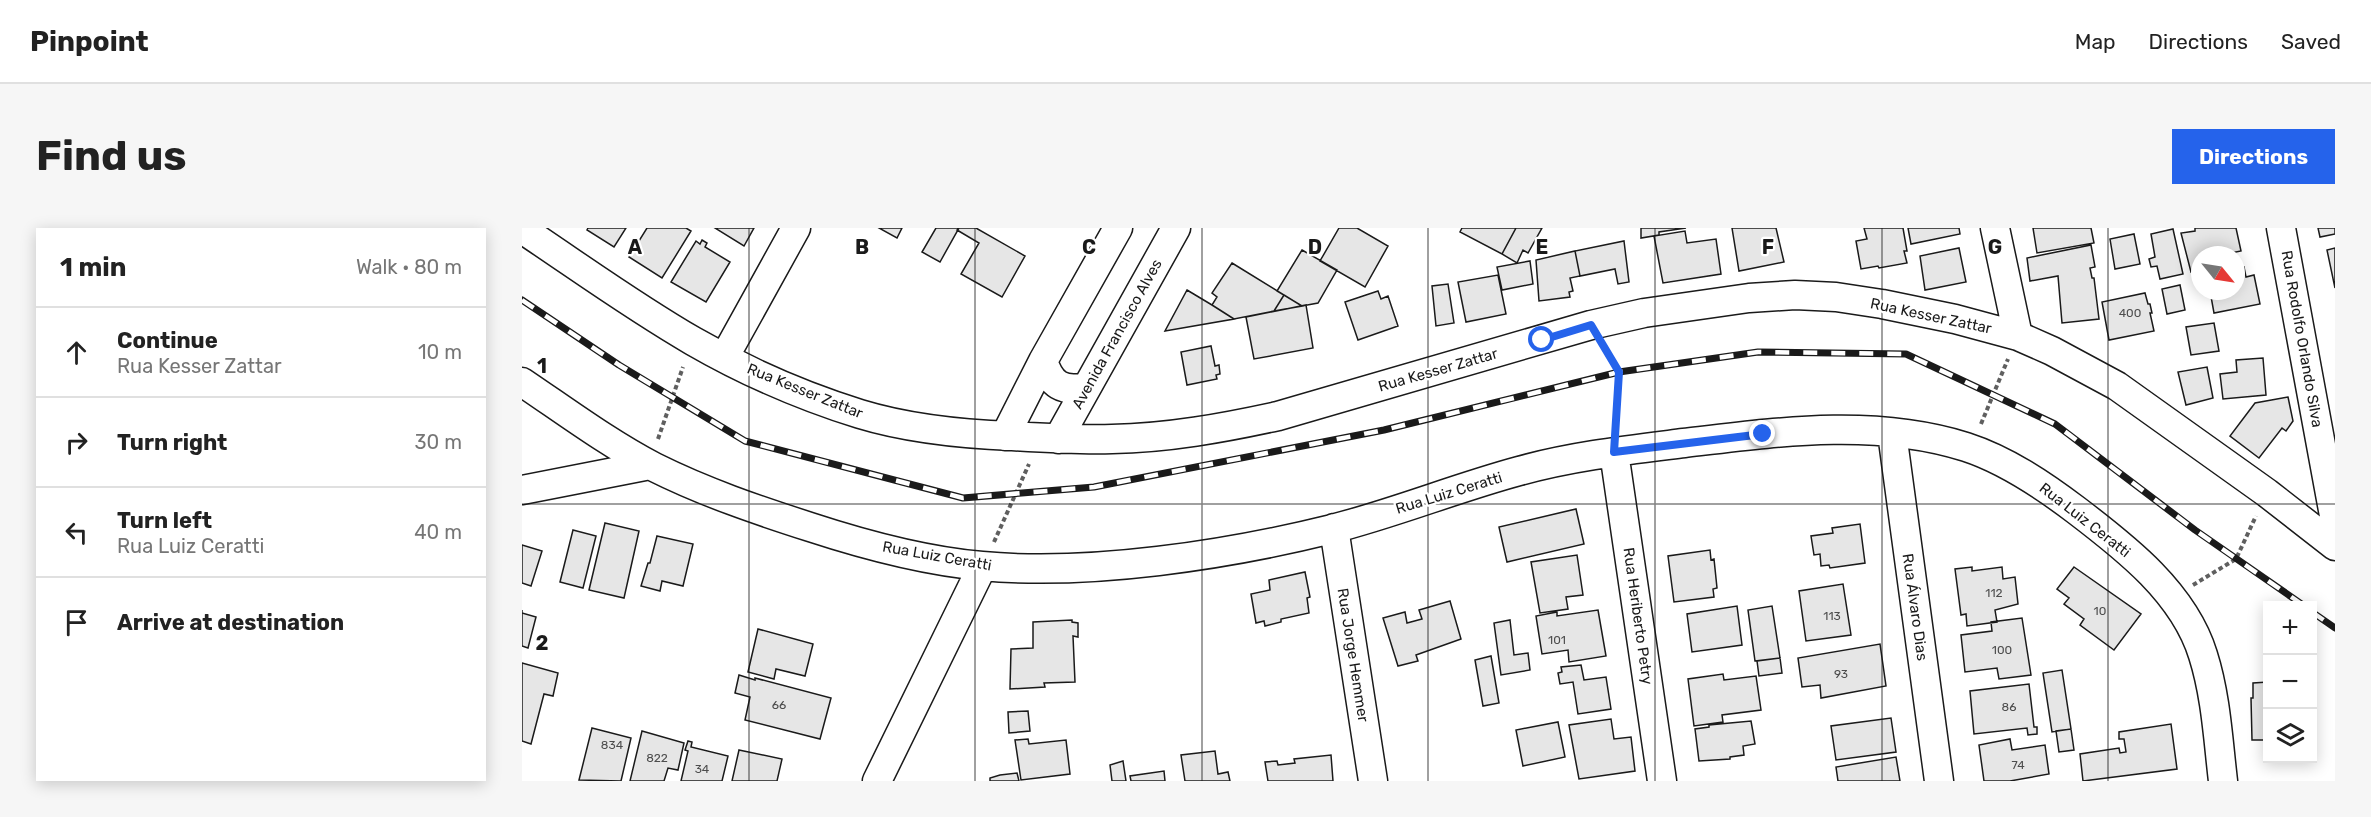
<!DOCTYPE html>
<html lang="en">
<head>
<meta charset="utf-8">
<style>
	body { margin:0; font-family:Rubik,sans-serif; background:#f6f6f6; color:#222 }
	.controls { position:absolute; right:18px; bottom:18px; display:grid; overflow:hidden; border-radius:0px; box-shadow:0 3px 15px #0003 }
	.controls button { width:54px; height:54px; display:grid; place-items:center; padding:0; border:0; border-bottom:2px solid #e0e0e0; background:#fff; color:#222; font:30px sans-serif }
	.compass { position:absolute; left:1669px; top:18px; width:54px; height:54px; border-radius:50%; background:#fff; box-shadow:0 3px 15px #0003; rotate:120deg }
	.stop { position:absolute; width:18px; height:18px; margin:-14px; border:4px solid #2563eb; border-radius:50%; background:#fff }
	.stop.end { background:#2563eb; border-color:#fff; box-shadow:0 2px 6px #0008 }
	.list { margin:0; padding:0; list-style:none }
	h2 { display:flex; justify-content:space-between; align-items:center; height:78px; margin:0; padding:0 24px; font-size:26px }
	h2 small { font-size:20px; font-weight:400; color:#767676 }
	.list li { display:grid; grid-template-columns:39px 1fr auto; gap:18px; align-items:center; box-sizing:border-box; height:90px; padding:0 24px; border-top:2px solid #e0e0e0 }
	.list b { display:block; font-size:22px; white-space:nowrap }
	.list p { margin:0; font-size:20px; white-space:nowrap; color:#767676 }
	.list em { font-size:20px; font-style:normal; color:#767676 }
	.icon { flex:none; width:33px; height:33px; fill:none; stroke:currentColor; stroke-width:2; stroke-linecap:round; stroke-linejoin:round }
	.map { position:relative; flex:none; width:1813px; height:553px; overflow:hidden; border-radius:0px }
	header { display:flex; align-items:center; gap:36px; box-sizing:border-box; height:84px; padding:0 30px; background:#fff; border-bottom:2px solid #e0e0e0 }
	header strong { font-size:28px }
	nav { display:flex; gap:33px; margin-inline-start:auto; font-size:21px }
	.intro { display:flex; align-items:center; justify-content:space-between; box-sizing:border-box; height:144px; padding:0 36px }
	h1 { margin:0; font-size:42px }
	.button { padding:15px 27px; border-radius:0px; background:#2563eb; color:#fff; font-size:21px; font-weight:700 }
	main { display:flex; gap:36px; padding:0 36px }
	aside { flex:1; background:#fff; border-radius:0px; box-shadow:0 3px 15px #0003 }
	.map>svg:first-child { display:block }
	.building { fill:#e6e6e6; stroke:#1a1a1a; stroke-width:1.5 }
	.lines { fill:none; stroke-linecap:round; stroke-linejoin:round }
	.minor-casing { stroke:#1a1a1a; stroke-width:31 }
	.path { stroke:#5f5f5f; stroke-width:4; stroke-dasharray:4.5 3; stroke-linecap:butt }
	.minor { stroke:#fff; stroke-width:28 }
	.rail-casing { stroke:#1a1a1a; stroke-width:7 }
	.rail { stroke:#fff; stroke-width:4.5; stroke-dasharray:14; stroke-linecap:butt }
	.route { stroke:#2563eb; stroke-width:8 }
	.grid { fill:none; stroke:#1a1a1a; stroke-width:1.5; stroke-opacity:0.55 }
	.labels { text-anchor:middle; dominant-baseline:central; stroke-width:4.5; stroke-linejoin:round; paint-order:stroke }
	.number-label { font-size:12px; fill:#4d4d4d }
	.street-label { font-size:15px; fill:#1a1a1a; stroke:#fff }
	.grid-label { font-size:20px; text-anchor:middle; font-weight:bold; fill:#1a1a1a; stroke:#fff; stroke-width:4.5; stroke-linejoin:round; paint-order:stroke }
</style>
</head>
<body>
<header>
<strong>Pinpoint</strong>
<nav><a>Map</a><a>Directions</a><a>Saved</a></nav>
</header>
<div class="intro"><h1>Find us</h1><a class="button">Directions</a></div>
<main>
<aside>
<h2>1 min<small>Walk · 80 m</small></h2>
<ul class="list">
<li><svg class="icon" aria-label="ahead" viewBox="0 0 24 24"><path d="M12 20V5M6 11l6-6 6 6"/></svg><div><b>Continue</b><p>Rua Kesser Zattar</p></div><em>10 m</em></li>
<li><svg class="icon" aria-label="right" viewBox="0 0 24 24"><path d="M7 20v-9h11M14 6l5 5-5 5"/></svg><div><b>Turn right</b></div><em>30 m</em></li>
<li><svg class="icon" aria-label="left" viewBox="0 0 24 24"><path d="M17 20v-9H6M10 6l-5 5 5 5"/></svg><div><b>Turn left</b><p>Rua Luiz Ceratti</p></div><em>40 m</em></li>
<li><svg class="icon" aria-label="arrive" viewBox="0 0 24 24"><path d="M6 21V4h12l-3 4 3 4H6"/></svg><div><b>Arrive at destination</b></div></li>
</ul>
</aside>
<div class="map">
<svg width="1813" height="553" viewBox="0 0 1813 553">
	<rect width="100%" height="100%" fill="#fff"/>
	<path class="building" d="M66,0H104L92,19L65,2Z
		M125,0H164L169,3L140,50L107,29Z
		M193,0H232L222,18Z
		M357,0H380L375,10Z
		M414,0H437L418,34L400,24Z
		M437,0H454L503,28L480,69L439,46L457,15L435,2Z
		M817,0H835L866,18L843,59L798,33Z
		M940,0H994L980,26L938,4Z
		M994,0H1020L1006,25L1001,22L995,35L980,26Z
		M1119,0H1164L1137,4V7L1119,10Z
		M1210,0H1254L1262,34L1217,43Z
		M1342,0H1381L1385,23H1382L1385,35L1357,40L1356,38L1339,41L1334,13L1345,11Z
		M1386,0H1437L1438,6L1389,16Z
		M1511,0H1569L1572,15L1515,25Z
		M1673,0H1714L1719,23L1699,27H1678V42L1669,44L1659,5L1673,3Z
		M1796,0H1813V6L1798,9Z
		M1651,1L1661,46L1638,51L1635,38L1629,39L1627,31L1633,29L1629,6Z
		M1163,3L1165,15L1194,11L1199,46L1141,55L1132,8Z
		M1612,6L1618,36L1593,41L1588,11Z
		M180,12L185,15L183,19L208,34L184,74L149,54L174,13L178,16Z
		M1102,13L1107,54L1096,56L1093,41L1058,48L1053,23Z
		M1569,17L1573,39L1568,40L1570,50H1572L1577,91L1540,95L1536,48L1508,53L1505,30Z
		M1437,20L1444,54L1403,62L1398,28Z
		M1813,20V60L1805,22Z
		M780,22L815,42L796,75L780,78L755,63Z
		M1053,23L1058,48L1048,50L1051,63L1047,64L1048,69L1017,73L1014,32Z
		M1008,33L1011,56L980,62L975,39Z
		M710,35L762,67L752,83L712,91L690,77L695,69L690,65Z
		M1722,39L1724,49L1732,47L1738,76L1692,85L1688,63H1714V41Z
		M976,47L984,86L944,94L936,54Z
		M926,56L932,95L914,98L910,58Z
		M1658,57L1663,82L1645,86L1640,61Z
		M665,62L690,77L712,91L643,103Z
		M856,63L859,71L866,68L876,98L836,112L823,74Z
		M1623,65L1626,76H1628L1630,85H1628L1632,103L1587,112L1580,74Z
		M762,67L780,78L752,83Z
		M784,77L791,120L732,131L724,89Z
		M1692,95L1697,123L1669,127L1664,99Z
		M689,118L693,138L697,137L698,146L694,147L695,151L665,157L659,124Z
		M1741,130L1744,167L1701,171L1698,146L1715,144L1714,132Z
		M1685,139L1691,170L1664,177L1656,144Z
		M1766,169L1771,193L1764,203L1760,200L1737,230L1708,208L1733,175Z
		M1054,281L1062,316L985,334L977,299Z
		M83,295L117,303L102,370L67,362Z
		M1338,296L1343,335L1308,340L1307,337L1299,338L1298,326L1292,327L1289,308L1311,305L1310,300Z
		M51,302L74,308L61,360L38,354Z
		M135,308L171,316L161,358L140,353L138,363L119,358L126,335H128Z
		M0,317L20,323L9,358L0,355Z
		M1188,322L1189,332L1192,331L1195,360L1191,361L1192,369L1152,374L1146,328Z
		M1055,327L1061,367L1044,369L1046,381L1018,385L1009,334Z
		M1450,339V343L1480,339L1481,351L1493,349L1496,376L1473,382L1475,394L1445,398L1444,386L1439,387L1433,341Z
		M1552,339L1619,386L1592,422L1558,397L1562,391L1542,376L1547,370L1535,361Z
		M783,344L788,369L785,370L787,385L759,391V394L743,398L742,393L734,395L729,366L748,362L747,352Z
		M1321,356L1329,407L1284,413L1277,363Z
		M928,373L939,411L894,427L896,433L876,438L861,390L883,384L885,395L900,391L897,382Z
		M1215,378L1220,417L1170,424L1165,386Z
		M1250,378L1258,430L1233,433L1226,382Z
		M0,382V385L14,389L6,420L0,418Z
		M1076,382L1084,428L1047,434L1046,422L1020,426L1014,388L1035,384V388Z
		M1500,390L1509,447L1477,451L1475,440L1443,444L1439,407L1470,403L1469,394Z
		M550,392V394L556,395V409L551,408L553,454L522,455L523,459L488,461L489,421L511,420V394Z
		M988,392L992,427L1006,425L1008,442L979,447L972,395Z
		M236,401L291,416L283,448L254,441L252,451L226,444Z
		M1358,416L1364,458L1299,470L1298,457L1280,459L1276,430Z
		M969,428L977,475L961,478L953,432Z
		M1258,430L1260,445L1237,448L1235,433Z
		M0,435L36,445L31,468L22,466L9,516L0,513Z
		M1059,437L1062,452L1084,449L1089,481L1056,486L1051,454L1038,456L1036,445L1040,444L1039,439Z
		M1540,442L1549,501L1530,504L1521,445Z
		M1201,446L1202,452L1234,448L1239,482L1200,487L1201,494L1172,498L1166,451Z
		M217,447L233,452V450L309,470L298,511L223,492L228,469L213,465Z
		M1746,454V512H1730L1729,470H1731V455Z
		M1507,456L1512,499H1515V506L1506,507L1505,500L1452,506L1448,463Z
		M506,483L508,503L487,505L486,484Z
		M1369,490L1374,524L1314,532L1309,498Z
		M1089,491L1092,511L1109,509L1113,543L1057,551L1047,497Z
		M1229,493L1233,516L1221,518L1222,527L1208,529V531L1177,533L1173,501L1187,499V497Z
		M1036,494L1043,529L1001,538L994,502Z
		M1649,496L1655,541L1561,553L1558,526L1597,520L1598,525L1604,524L1602,511H1597V504Z
		M70,500L109,510L99,553L57,552Z
		M1549,501L1552,522L1537,524L1534,503Z
		M120,503L162,515L156,542L146,540L142,553H108Z
		M506,511L507,516L544,512L548,546L499,552L493,512Z
		M1488,511L1490,522L1523,517L1527,546L1488,553H1462L1457,517Z
		M166,513L170,514L169,519L206,528L200,553H159L166,523L163,522Z
		M217,522L260,531L255,553H210Z
		M693,523L696,546L706,544L708,553H663L659,527Z
		M809,527L811,553H746L743,534L755,533L756,537L773,535L772,531Z
		M1374,529L1378,553H1316L1314,539Z
		M601,533L604,553H590L588,537Z
		M642,543L643,553H609L608,548Z
		M495,545L497,553H468V550L478,547Z"/>
	<g class="lines">
		<defs>
			<path id="minor" d="M1473,0L1496,108
				M1759,0L1813,293
				M0,1C57,39 112,79 171,113C223,143 280,168 338,186C387,201 438,206 490,208C523,210 556,212 590,211C646,210 701,200 756,188L1069,97L1122,85L1227,70L1273,67L1314,69L1360,76L1433,91L1496,108L1530,123L1595,158L1745,265L1813,318
				M202,130L274,0
				M521,133C529,157 540,164 565,159
				M0,154C43,183 86,215 132,239C182,264 235,282 288,299C343,317 402,333 460,338C568,348 705,327 810,301C873,285 934,260 997,243C1051,228 1106,222 1162,215C1255,204 1352,190 1444,219C1484,232 1521,257 1554,282C1604,320 1662,365 1681,427C1694,468 1696,511 1701,553
				M1370,205L1417,553
				M483,208L521,133L596,0
				M536,211L654,0
				M1092,224L1140,553
				M0,262L128,237
				M812,300L851,553
				M355,553L460,339"/>
		</defs>
		<use href="#minor" class="minor-casing"/>
		<path class="path" d="M1083,121L1097,144L1094,196
			M1459,196L1486,131
			M136,211L161,139
			M472,314L507,236
			M1671,357L1714,331L1734,288"/>
		<use href="#minor" class="minor"/>
		<defs>
			<path id="rail" d="M0,72L97,137L223,213L441,270L572,259L862,202L1097,144L1236,124L1384,126L1533,196L1673,302L1781,377
				M1790,384L1813,400"/>
		</defs>
		<use href="#rail" class="rail-casing"/>
		<use href="#rail" class="rail"/>
	</g>
	<g class="lines">
		<path class="route" d="M1020,112L1069,97L1097,144L1092,224L1241,206"/>
	</g>
	<path class="grid" d="M227,0V553M453,0V553M680,0V553M906,0V553M1133,0V553M1360,0V553M1586,0V553M0,276H1813"/>
	<g class="labels">
		<g class="number-label">
			<text x="1608" y="85">400</text>
			<text x="1472" y="365">112</text>
			<text x="1578" y="383">10</text>
			<text x="1310" y="388">113</text>
			<text x="1035" y="412">101</text>
			<text x="1480" y="422">100</text>
			<text x="1319" y="446">93</text>
			<text x="257" y="477">66</text>
			<text x="1487" y="479">86</text>
			<text x="90" y="517">834</text>
			<text x="135" y="530">822</text>
			<text x="1496" y="537">74</text>
			<text x="180" y="541">34</text>
		</g>
		<g class="street-label">
			<text transform="translate(1409 88) rotate(12)">Rua Kesser Zattar</text>
			<text transform="translate(595 106) rotate(-61)">Avenida Francisco Alves</text>
			<text transform="translate(1780 111) rotate(80)">Rua Rodolfo Orlando Silva</text>
			<text transform="translate(916 142) rotate(-16)">Rua Kesser Zattar</text>
			<text transform="translate(283 163) rotate(22)">Rua Kesser Zattar</text>
			<text transform="translate(927 265) rotate(-17)">Rua Luiz Ceratti</text>
			<text transform="translate(1563 292) rotate(38)">Rua Luiz Ceratti</text>
			<text transform="translate(415 328) rotate(10)">Rua Luiz Ceratti</text>
			<text transform="translate(1393 379) rotate(82)">Rua Álvaro Dias</text>
			<text transform="translate(1116 388) rotate(82)">Rua Heriberto Petry</text>
			<text transform="translate(831 427) rotate(81)">Rua Jorge Hemmer</text>
		</g>
	</g>
	<g class="grid-label">
		<text x="113" y="26">A</text>
		<text x="340" y="26">B</text>
		<text x="567" y="26">C</text>
		<text x="793" y="26">D</text>
		<text x="1020" y="26">E</text>
		<text x="1246" y="26">F</text>
		<text x="1473" y="26">G</text>
		<text x="20" y="145">1</text>
		<text x="20" y="422">2</text>
	</g>
</svg>
<div class="controls">
<button>+</button>
<button>−</button>
<button><svg class="icon" aria-label="layers" viewBox="0 0 24 24"><path d="M12 4l9 5-9 5-9-5zM3 14l9 5 9-5"/></svg></button>
</div>
<svg class="compass" viewBox="-18 -18 36 36"><path d="M0-13l5 13h-10z" fill="#e53935"/><path d="M0 13l5-13h-10z" fill="#767676"/></svg>
<div class="stop" style="left:1020px;top:112px"></div>
<div class="stop end" style="left:1241px;top:206px"></div>
</div>
</main>
</body>
</html>
